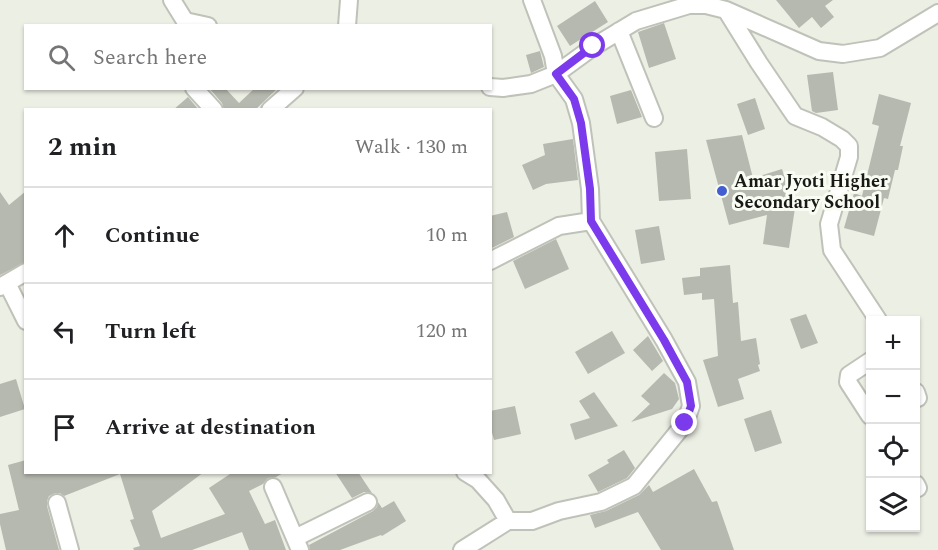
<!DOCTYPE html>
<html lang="en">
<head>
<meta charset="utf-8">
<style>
	body { margin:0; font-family:Spectral,serif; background:#f6f6f6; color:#202124 }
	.controls { position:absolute; right:18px; bottom:18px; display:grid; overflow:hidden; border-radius:0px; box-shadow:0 2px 4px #0004 }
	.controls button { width:54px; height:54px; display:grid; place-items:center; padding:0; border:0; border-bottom:2px solid #e0e0e0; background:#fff; color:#202124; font:30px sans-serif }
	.stop { position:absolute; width:18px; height:18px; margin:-14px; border:4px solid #7c3aed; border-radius:50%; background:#fff }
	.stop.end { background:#7c3aed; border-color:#fff; box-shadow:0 2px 6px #0008 }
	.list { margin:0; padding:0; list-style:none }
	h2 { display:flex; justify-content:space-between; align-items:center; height:78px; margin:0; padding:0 24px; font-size:26px }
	h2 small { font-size:20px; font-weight:400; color:#757577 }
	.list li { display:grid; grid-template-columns:39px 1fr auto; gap:18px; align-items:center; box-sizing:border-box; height:96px; padding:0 24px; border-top:2px solid #e0e0e0 }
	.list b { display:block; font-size:22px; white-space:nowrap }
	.list em { font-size:20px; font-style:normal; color:#757577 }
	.icon { flex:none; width:33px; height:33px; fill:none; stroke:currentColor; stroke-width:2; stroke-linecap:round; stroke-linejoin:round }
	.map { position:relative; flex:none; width:938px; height:550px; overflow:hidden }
	.search { position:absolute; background:#fff; box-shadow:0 2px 4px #0004; left:24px; top:24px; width:468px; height:66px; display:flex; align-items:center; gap:15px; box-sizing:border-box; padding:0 21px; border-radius:0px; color:#757577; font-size:22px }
	.panel { position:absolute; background:#fff; box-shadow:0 2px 4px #0004; left:24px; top:108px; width:468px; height:366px; border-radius:0px }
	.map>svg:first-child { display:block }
	.building { fill:#b6b9af }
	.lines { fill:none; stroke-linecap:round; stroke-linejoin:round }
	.street-casing { stroke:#bfc2b8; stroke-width:20 }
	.street { stroke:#fff; stroke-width:16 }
	.route { stroke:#7c3aed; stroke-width:8 }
	.poi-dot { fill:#425ed1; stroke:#f9fcf2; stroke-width:2 }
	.labels { text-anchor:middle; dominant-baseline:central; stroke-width:6; stroke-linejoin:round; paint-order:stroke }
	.poi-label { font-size:18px; font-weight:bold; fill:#191a17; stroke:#f9fcf2; text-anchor:start }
</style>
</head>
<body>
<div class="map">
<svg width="938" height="550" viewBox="0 0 938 550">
	<rect width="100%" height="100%" fill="#ecefe4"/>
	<path class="building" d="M776,0H833L825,6L834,17L821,28L812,17L799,28Z
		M595,1L608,22L570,46L557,26Z
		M664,23L676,59L649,68L638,32Z
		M540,51L544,67L531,73L526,55Z
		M833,72L838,110L816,113L812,111L807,75Z
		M209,88H225L239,103L255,88H278L255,110H224L222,103Z
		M631,90L642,117L617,124L610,96Z
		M879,94L911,103L900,146H903L898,170H895L888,199L884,198L874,236L844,228L854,193L862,196L879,126L872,124Z
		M188,97L199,110H173Z
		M755,98L765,129L748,135L737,104Z
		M742,135L753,178L782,169L795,208L789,248L763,244L767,215L729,225L706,140Z
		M573,139L578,180L546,184L533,190L522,165L545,155L543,144Z
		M687,149L691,199L659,201L655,152Z
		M26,191V262L0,275V192L9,205Z
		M507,212L514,237L490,249V216Z
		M659,226L665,260L641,264L635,230Z
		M556,239L569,269L525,289L513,261Z
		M730,265L733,303L738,302L741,341L756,338L760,364L758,365L760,371L738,379L744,399L718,407L703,360L718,356L714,299L702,300V293L684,295L682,278L700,276V268Z
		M806,314L818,343L801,349L790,319Z
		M612,331L625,353L588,374L575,352Z
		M648,336L663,361L652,371L633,350Z
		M664,373L675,383L679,399L672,409L631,422L650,404L641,396Z
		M16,379L25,409L0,417V384Z
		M594,392L618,426L575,440L570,424L590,418L579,401Z
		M515,406L521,434L494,440L490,425V411Z
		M771,410L782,443L755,452L744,419Z
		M624,450L635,468L627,478L598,492L588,475L609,463L607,460Z
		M26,460V472H204L152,511L161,538L225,514L209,488L233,472H285L276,477L268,478L263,484L249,491L265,524L275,520L286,550H249L242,532L192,550H134L133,548L140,546L130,520L134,519L120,474L64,496L60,493H55L49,496L47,501V506L59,550H6L0,524V514L19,510L8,465Z
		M694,469L712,502L717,501L734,550H661L638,512L595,528L590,515L606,511L639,495L649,485L653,492Z
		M335,472H358L372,493L364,492L352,498Z
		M394,501L406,521L382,536L381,535L340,550H310L309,545L373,511L377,507L378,502L382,508Z"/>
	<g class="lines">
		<defs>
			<path id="street" d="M172,0L185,21L208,26
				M726,10L759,63L795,116L822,127L842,139L849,146V157L829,224L832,250L878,320
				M347,26L349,0
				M619,31L654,118
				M490,87L503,88L531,84L556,74L593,47L636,21L689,5H706L726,10L819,51L843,54L880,48L938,13
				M194,88L214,110
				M270,110L295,88
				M490,261L559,226L591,221
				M7,283L26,321
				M0,287L26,272
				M870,361L849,375L848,382L870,416
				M916,392L918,398
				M465,472L478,480L496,500L508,521
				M916,484L918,488
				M273,487L300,550
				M57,503L70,550
				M295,538L368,502
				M462,550L508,521H532L559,511L601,502L634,486L685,423L691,406L687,382L664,340L591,221L590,189L581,123L574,99L556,74L553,56L532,0"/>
		</defs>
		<use href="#street" class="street-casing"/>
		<use href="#street" class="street"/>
	</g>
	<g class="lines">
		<path class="route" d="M593,46L556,74L574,99L581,123L590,189L591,221L664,340L687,382L691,406L685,423"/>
	</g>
	<circle class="poi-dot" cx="722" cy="191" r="6"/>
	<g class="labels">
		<g class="poi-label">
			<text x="734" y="181">Amar Jyoti Higher<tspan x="734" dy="21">Secondary School</tspan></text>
		</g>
	</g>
</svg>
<div class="controls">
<button>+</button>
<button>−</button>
<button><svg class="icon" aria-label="locate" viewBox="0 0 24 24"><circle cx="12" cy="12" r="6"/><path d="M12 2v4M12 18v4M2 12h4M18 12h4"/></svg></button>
<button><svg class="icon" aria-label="layers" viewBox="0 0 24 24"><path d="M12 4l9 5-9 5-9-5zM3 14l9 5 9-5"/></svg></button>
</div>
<div class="stop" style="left:593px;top:46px"></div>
<div class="stop end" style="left:685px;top:423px"></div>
<div class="search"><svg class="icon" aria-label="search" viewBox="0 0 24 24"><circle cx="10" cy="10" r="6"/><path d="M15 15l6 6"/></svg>Search here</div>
<section class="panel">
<h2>2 min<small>Walk · 130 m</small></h2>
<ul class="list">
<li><svg class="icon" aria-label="ahead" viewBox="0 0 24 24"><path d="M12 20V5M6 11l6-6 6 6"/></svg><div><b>Continue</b></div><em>10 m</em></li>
<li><svg class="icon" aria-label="left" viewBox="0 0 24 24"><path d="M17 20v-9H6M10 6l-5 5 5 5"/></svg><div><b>Turn left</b></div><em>120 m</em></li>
<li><svg class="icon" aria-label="arrive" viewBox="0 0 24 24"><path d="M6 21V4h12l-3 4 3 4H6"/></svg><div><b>Arrive at destination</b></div></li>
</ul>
</section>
</div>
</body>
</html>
